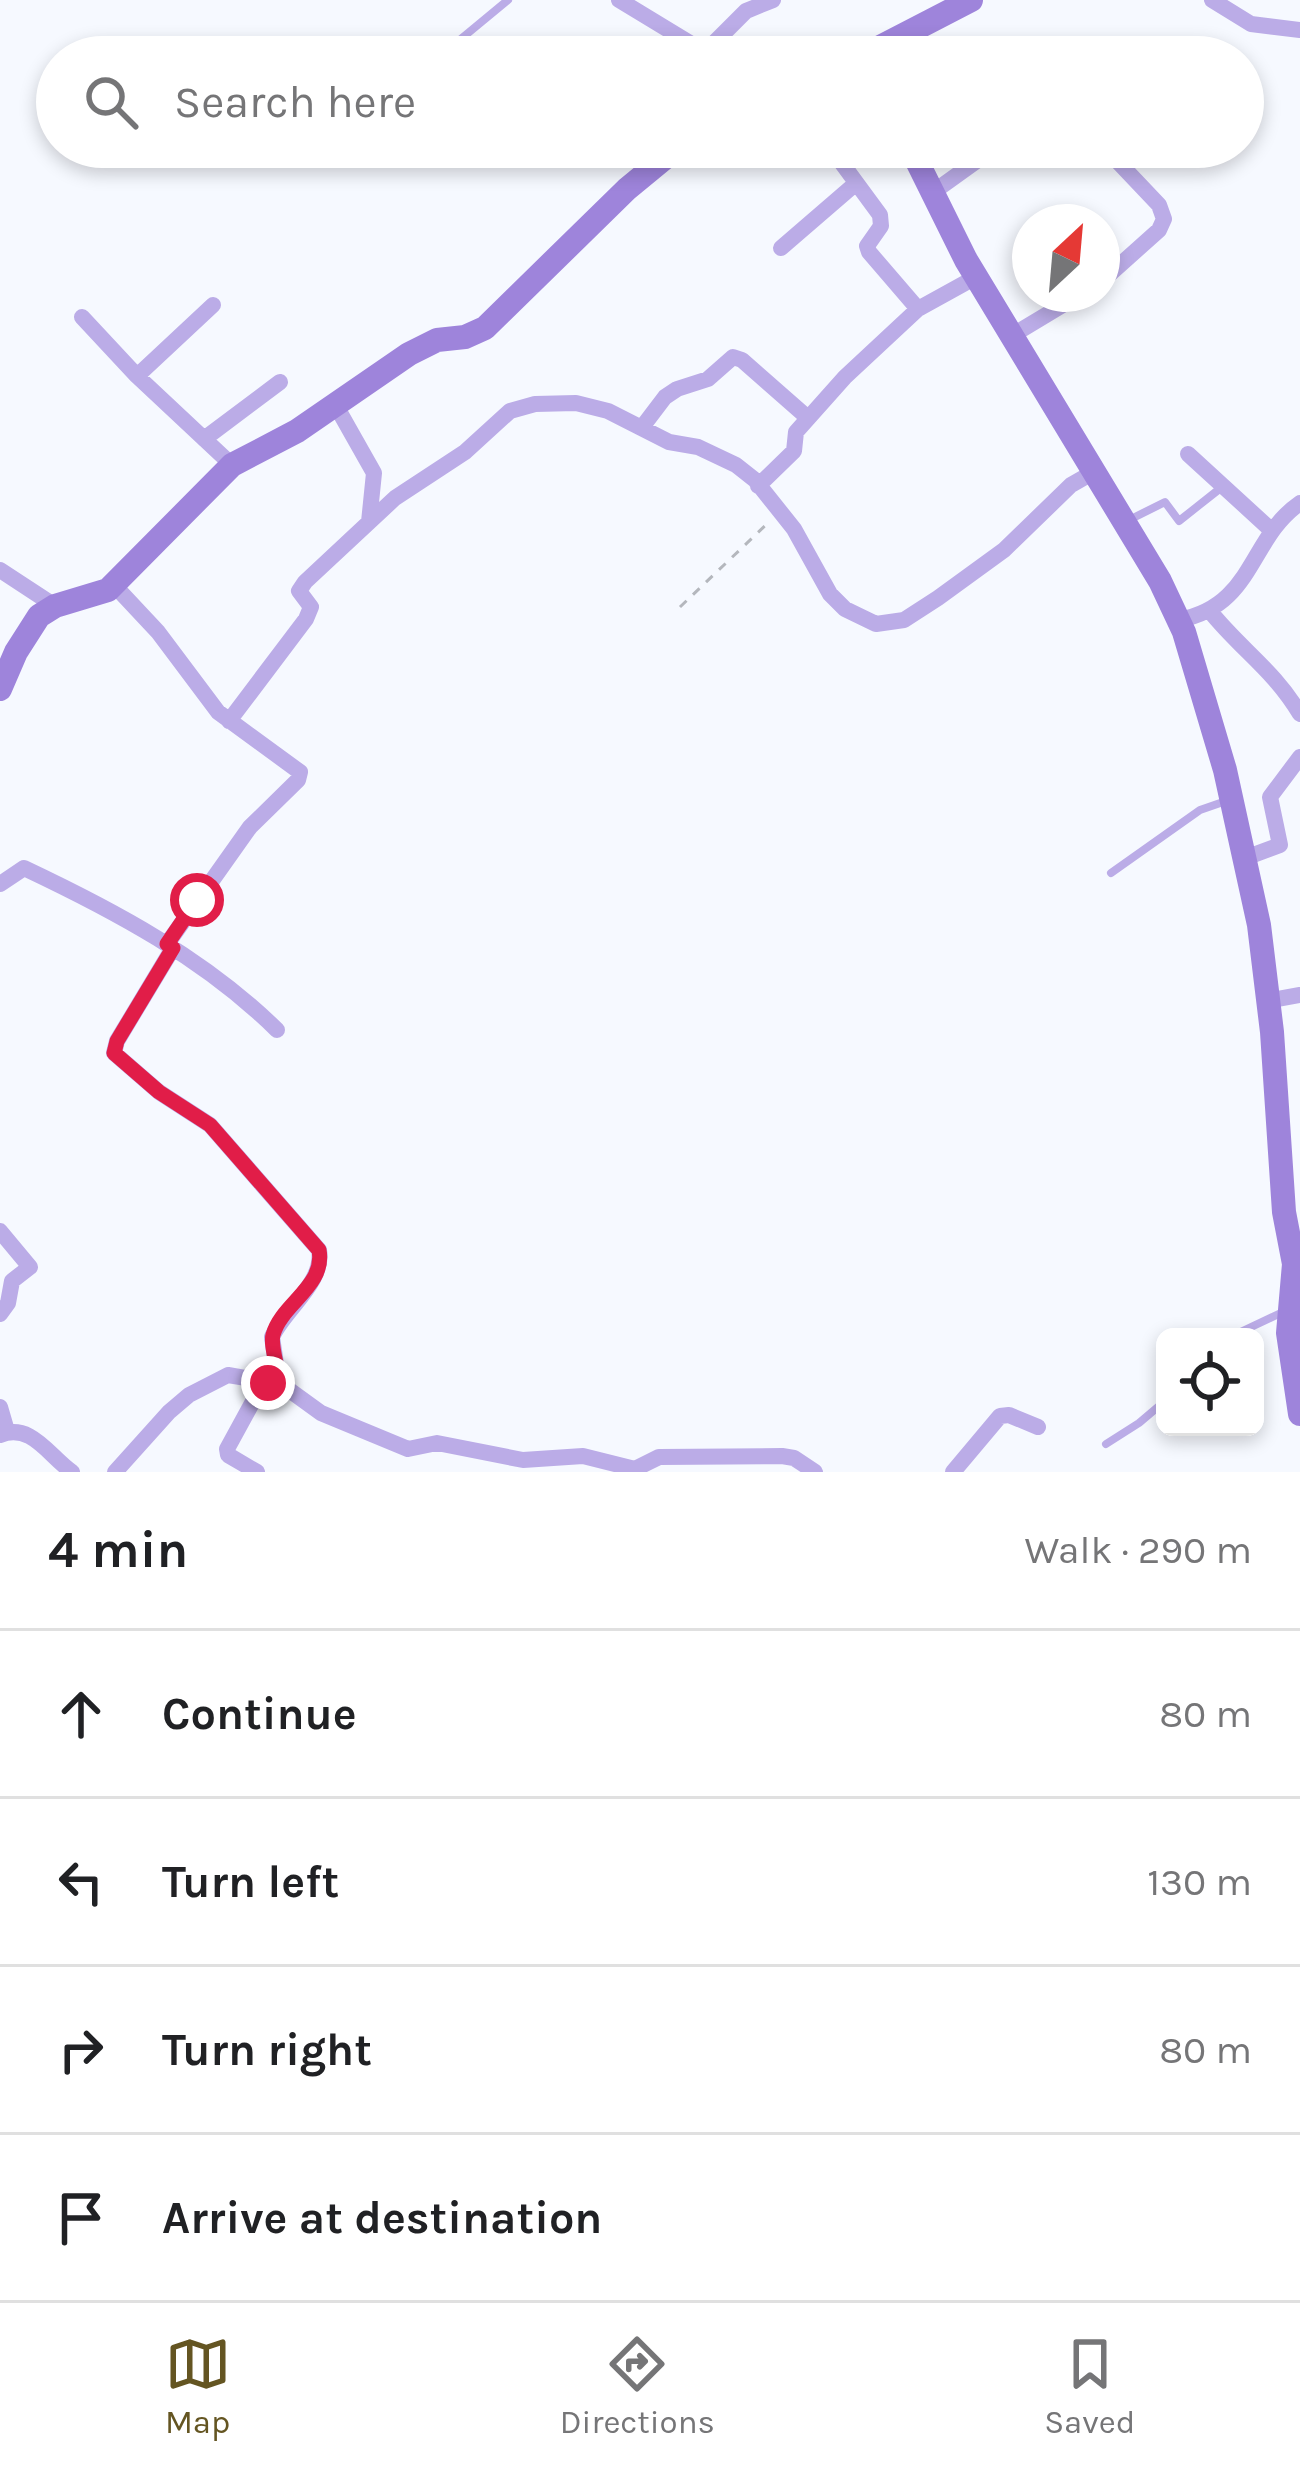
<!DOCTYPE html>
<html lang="en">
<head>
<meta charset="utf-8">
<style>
	body { margin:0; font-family:Karla,sans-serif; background:#f6f6f6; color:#202124 }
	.controls { position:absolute; right:36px; bottom:36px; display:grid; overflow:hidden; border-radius:18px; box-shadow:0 6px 18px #0003 }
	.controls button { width:108px; height:108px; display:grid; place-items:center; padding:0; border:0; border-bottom:3px solid #e0e0e0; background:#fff; color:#202124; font:60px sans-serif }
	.compass { position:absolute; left:1012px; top:204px; width:108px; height:108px; border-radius:50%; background:#fff; box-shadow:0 6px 18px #0003; rotate:26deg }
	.stop { position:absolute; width:36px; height:36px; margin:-27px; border:9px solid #e11d48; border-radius:50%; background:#fff }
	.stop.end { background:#e11d48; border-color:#fff; box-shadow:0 3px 12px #0008 }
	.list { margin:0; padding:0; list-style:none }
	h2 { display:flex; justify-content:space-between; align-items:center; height:156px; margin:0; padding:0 48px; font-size:51px }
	h2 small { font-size:39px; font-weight:400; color:#757577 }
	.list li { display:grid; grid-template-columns:78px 1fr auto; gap:36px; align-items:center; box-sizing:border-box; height:168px; padding:0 48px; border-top:3px solid #e0e0e0 }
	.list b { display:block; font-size:45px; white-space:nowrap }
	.list em { font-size:39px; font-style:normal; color:#757577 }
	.icon { flex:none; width:66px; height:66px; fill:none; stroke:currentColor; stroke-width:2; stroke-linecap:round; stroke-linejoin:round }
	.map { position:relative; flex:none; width:1300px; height:1472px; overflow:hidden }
	.search { position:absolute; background:#fff; box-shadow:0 6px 18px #0003; left:36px; right:36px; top:36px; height:132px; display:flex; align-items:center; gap:30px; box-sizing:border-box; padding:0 42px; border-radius:66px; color:#757577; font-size:45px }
	.sheet { height:828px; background:#fff }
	nav { display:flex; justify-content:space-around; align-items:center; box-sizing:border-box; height:168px; border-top:3px solid #e0e0e0; background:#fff; font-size:33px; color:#757577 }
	nav a { display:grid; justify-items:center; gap:6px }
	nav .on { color:#645522 }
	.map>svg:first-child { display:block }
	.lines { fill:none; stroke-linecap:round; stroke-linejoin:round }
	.path { stroke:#b4b7bd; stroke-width:3; stroke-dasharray:9 9; stroke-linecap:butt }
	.lane { stroke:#bbace7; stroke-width:8 }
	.street { stroke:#bbace7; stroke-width:16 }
	.secondary { stroke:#9e84db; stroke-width:24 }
	.route { stroke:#e11d48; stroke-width:15 }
</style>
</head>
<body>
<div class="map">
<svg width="1300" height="1472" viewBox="0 0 1300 1472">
	<rect width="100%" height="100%" fill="#f6f9ff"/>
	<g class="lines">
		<path class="path" d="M680,607L770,521"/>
		<path class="lane" d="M423,54L437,43H456L508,0
			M1127,521L1165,502L1179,521L1222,487
			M1111,873L1200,810L1226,801
			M1230,1337L1283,1312
			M1106,1444L1139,1423L1165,1401"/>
		<path class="street" d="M619,0L713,57
			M1212,0L1251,24L1300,30
			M705,52L746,11L773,0
			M830,147L880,215L881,226L867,246L869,252L918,309
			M932,193L996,147
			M781,248L854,185
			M1102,281L1159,230L1164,219L1159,205L1104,147
			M82,317L137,376L232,465
			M1013,335L1081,294
			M137,376L213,305
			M335,404L374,473L369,522
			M643,426L665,397L677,389L708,379L733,357L742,360L808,418
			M204,439L280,382
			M1188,454L1270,529
			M758,486L794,451L796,432L845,377L918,309L976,277
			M0,570L55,606
			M114,585L158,632L218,712L300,772L298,780L250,827L167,944
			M1209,610C1241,650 1273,669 1300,714
			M1179,620C1254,606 1249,538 1300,503
			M229,721L306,619L311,607L299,591L305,582L395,498L465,452L510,411L535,404L576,403L608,411L669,442L698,447L736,465L755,480L794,529L830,594L845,609L876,624L904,620L938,598L1004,550L1071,485L1092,473
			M1245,858L1280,845L1270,797L1300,757
			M0,884L24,868C115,911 205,959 277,1030
			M173,948L117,1041L114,1053L159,1092L210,1125L319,1250C325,1282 284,1310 272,1337L279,1384
			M1266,1001L1300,995
			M0,1231L30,1267L12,1281L8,1303L0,1314
			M0,1407L7,1431
			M0,1435C31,1422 49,1456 72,1472
			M115,1472L169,1412L189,1395L228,1375L281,1384L321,1413L408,1449L437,1443L523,1460L583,1456L635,1469L659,1457L782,1456L794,1458L815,1472
			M257,1472L228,1455L227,1449L263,1383
			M953,1472L1000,1416L1009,1415L1038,1427"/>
		<path class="secondary" d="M861,57L971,0
			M910,147L966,260L1160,581L1184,632L1225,770L1259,925L1272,1032L1284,1212L1294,1264L1288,1333L1300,1414
			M0,689L16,652L39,616L55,606L108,590L232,465L297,431L409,354L437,340L465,337L485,328L627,189L678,147"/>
	</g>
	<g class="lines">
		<path class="route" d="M197,900L167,944L173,948L117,1041L114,1053L159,1092L210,1125L319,1250C326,1286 281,1304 273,1335C270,1345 279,1370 279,1384L268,1383"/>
	</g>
</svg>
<div class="controls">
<button><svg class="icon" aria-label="locate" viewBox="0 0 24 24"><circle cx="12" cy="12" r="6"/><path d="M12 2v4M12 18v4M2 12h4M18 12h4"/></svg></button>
</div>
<svg class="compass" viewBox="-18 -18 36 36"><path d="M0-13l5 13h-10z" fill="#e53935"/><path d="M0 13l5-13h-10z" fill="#757577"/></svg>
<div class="stop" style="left:197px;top:900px"></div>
<div class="stop end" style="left:268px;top:1383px"></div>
<div class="search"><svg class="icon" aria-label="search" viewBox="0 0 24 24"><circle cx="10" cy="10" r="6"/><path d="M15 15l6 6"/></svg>Search here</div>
</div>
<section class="sheet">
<h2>4 min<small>Walk · 290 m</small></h2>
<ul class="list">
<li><svg class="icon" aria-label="ahead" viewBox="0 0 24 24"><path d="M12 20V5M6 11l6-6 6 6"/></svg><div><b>Continue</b></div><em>80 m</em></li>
<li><svg class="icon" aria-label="left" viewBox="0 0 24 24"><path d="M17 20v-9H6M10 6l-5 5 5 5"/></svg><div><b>Turn left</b></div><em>130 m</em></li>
<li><svg class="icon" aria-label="right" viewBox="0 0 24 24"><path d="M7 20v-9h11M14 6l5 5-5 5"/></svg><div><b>Turn right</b></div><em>80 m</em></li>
<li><svg class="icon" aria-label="arrive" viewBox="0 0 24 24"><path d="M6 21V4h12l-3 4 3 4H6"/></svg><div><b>Arrive at destination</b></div></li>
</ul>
</section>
<nav>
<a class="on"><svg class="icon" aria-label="map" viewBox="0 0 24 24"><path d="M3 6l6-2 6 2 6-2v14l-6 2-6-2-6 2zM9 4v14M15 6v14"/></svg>Map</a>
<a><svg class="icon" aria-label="directions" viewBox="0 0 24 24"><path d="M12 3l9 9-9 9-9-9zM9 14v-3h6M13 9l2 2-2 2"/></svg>Directions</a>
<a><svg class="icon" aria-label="saved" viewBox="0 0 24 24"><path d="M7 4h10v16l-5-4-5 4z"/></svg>Saved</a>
</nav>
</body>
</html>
